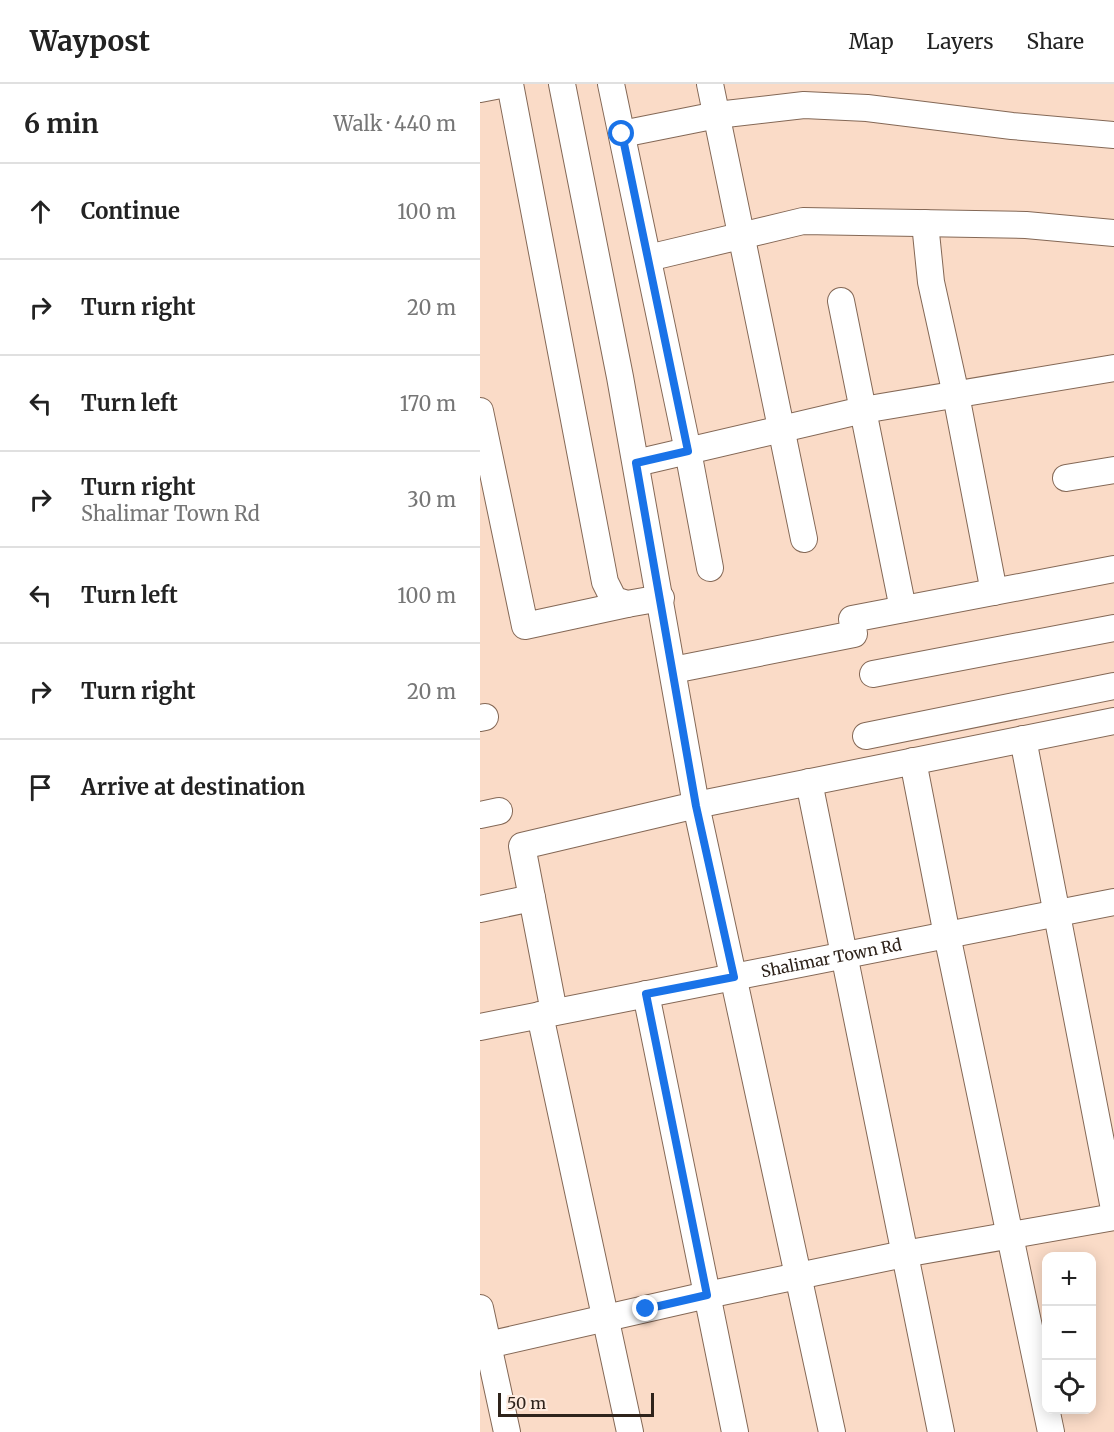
<!DOCTYPE html>
<html lang="en">
<head>
<meta charset="utf-8">
<style>
	body { margin:0; font-family:Merriweather,serif; background:#f6f6f6; color:#222 }
	.controls { position:absolute; right:18px; bottom:18px; display:grid; overflow:hidden; border-radius:12px; box-shadow:0 3px 15px #0003 }
	.controls button { width:54px; height:54px; display:grid; place-items:center; padding:0; border:0; border-bottom:2px solid #e0e0e0; background:#fff; color:#222; font:30px sans-serif }
	.scale { position:absolute; left:18px; bottom:15px; width:156px; box-sizing:border-box; padding-left:6px; border:3px solid #2e231b; border-top:0; font-size:16px; line-height:21px; white-space:nowrap; color:#2e231b; -webkit-text-stroke:4px #feebdf; paint-order:stroke }
	.stop { position:absolute; width:18px; height:18px; margin:-14px; border:4px solid #1a73e8; border-radius:50%; background:#fff }
	.stop.end { background:#1a73e8; border-color:#fff; box-shadow:0 2px 6px #0008 }
	.list { margin:0; padding:0; list-style:none }
	h2 { display:flex; justify-content:space-between; align-items:center; height:78px; margin:0; padding:0 24px; font-size:26px }
	h2 small { font-size:20px; font-weight:400; color:#767676 }
	.list li { display:grid; grid-template-columns:39px 1fr auto; gap:18px; align-items:center; box-sizing:border-box; height:96px; padding:0 24px; border-top:2px solid #e0e0e0 }
	.list b { display:block; font-size:22px; white-space:nowrap }
	.list p { margin:0; font-size:20px; white-space:nowrap; color:#767676 }
	.list em { font-size:20px; font-style:normal; color:#767676 }
	.icon { flex:none; width:33px; height:33px; fill:none; stroke:currentColor; stroke-width:2; stroke-linecap:round; stroke-linejoin:round }
	.map { position:relative; flex:none; width:634px; height:1348px; overflow:hidden }
	header { display:flex; align-items:center; gap:36px; box-sizing:border-box; height:84px; padding:0 30px; background:#fff; border-bottom:2px solid #e0e0e0 }
	header strong { font-size:28px }
	nav { display:flex; gap:33px; margin-inline-start:auto; font-size:21px }
	main { display:flex }
	aside { flex:1; background:#fff }
	.map>svg:first-child { display:block }
	.lines { fill:none; stroke-linecap:round; stroke-linejoin:round }
	.minor-casing { stroke:#846856; stroke-width:28 }
	.minor { stroke:#fff; stroke-width:26 }
	.route { stroke:#1a73e8; stroke-width:8 }
	.labels { text-anchor:middle; dominant-baseline:central; stroke-width:4.5; stroke-linejoin:round; paint-order:stroke }
	.street-label { font-size:16px; fill:#2e231b; stroke:#feebdf }
</style>
</head>
<body>
<header>
<strong>Waypost</strong>
<nav><a>Map</a><a>Layers</a><a>Share</a></nav>
</header>
<main>
<aside>
<h2>6 min<small>Walk · 440 m</small></h2>
<ul class="list">
<li><svg class="icon" aria-label="ahead" viewBox="0 0 24 24"><path d="M12 20V5M6 11l6-6 6 6"/></svg><div><b>Continue</b></div><em>100 m</em></li>
<li><svg class="icon" aria-label="right" viewBox="0 0 24 24"><path d="M7 20v-9h11M14 6l5 5-5 5"/></svg><div><b>Turn right</b></div><em>20 m</em></li>
<li><svg class="icon" aria-label="left" viewBox="0 0 24 24"><path d="M17 20v-9H6M10 6l-5 5 5 5"/></svg><div><b>Turn left</b></div><em>170 m</em></li>
<li><svg class="icon" aria-label="right" viewBox="0 0 24 24"><path d="M7 20v-9h11M14 6l5 5-5 5"/></svg><div><b>Turn right</b><p>Shalimar Town Rd</p></div><em>30 m</em></li>
<li><svg class="icon" aria-label="left" viewBox="0 0 24 24"><path d="M17 20v-9H6M10 6l-5 5 5 5"/></svg><div><b>Turn left</b></div><em>100 m</em></li>
<li><svg class="icon" aria-label="right" viewBox="0 0 24 24"><path d="M7 20v-9h11M14 6l5 5-5 5"/></svg><div><b>Turn right</b></div><em>20 m</em></li>
<li><svg class="icon" aria-label="arrive" viewBox="0 0 24 24"><path d="M6 21V4h12l-3 4 3 4H6"/></svg><div><b>Arrive at destination</b></div></li>
</ul>
</aside>
<div class="map">
<svg width="634" height="1348" viewBox="0 0 634 1348">
	<rect width="100%" height="100%" fill="#fadbc7"/>
	<g class="lines">
		<defs>
			<g id="minor">
				<path d="M30,0L125,498L134,516L147,520L181,514"/>
				<path d="M131,0L208,367L230,484"/>
				<path d="M230,0L324,455"/>
				<path d="M0,5L26,0"/>
				<path d="M142,50L237,31L324,21L387,24L532,42L634,51"/>
				<path d="M445,139L451,198L476,311L514,508"/>
				<path d="M168,174L323,137L546,141L634,149"/>
				<path d="M361,217L423,525"/>
				<path d="M0,327L45,542L147,520"/>
				<path d="M156,379L383,326L634,284"/>
				<path d="M586,394L634,386"/>
				<path d="M193,586L374,550L372,535L634,485"/>
				<path d="M393,590L634,544"/>
				<path d="M0,634L5,633"/>
				<path d="M386,652L634,602"/>
				<path d="M543,655L634,1125"/>
				<path d="M433,677L467,851L571,1348"/>
				<path d="M329,698L461,1348"/>
				<path d="M0,731L19,727"/>
				<path d="M0,825L52,814"/>
				<path d="M166,910L255,1348"/>
				<path d="M74,928L42,762L216,721L140,293L82,0"/>
				<path d="M60,931L150,1348"/>
				<path id="s1" d="M0,943L634,818"/>
				<path d="M0,1224L27,1348"/>
				<path d="M8,1261L227,1211L424,1170L634,1133"/>
				<path d="M352,1348L216,721L634,637"/>
			</g>
		</defs>
		<use href="#minor" class="minor-casing"/>
		<use href="#minor" class="minor"/>
	</g>
	<g class="lines">
		<path class="route" d="M142,50L208,367L156,379L216,722L254,893L166,910L227,1211L166,1225"/>
	</g>
	<g class="labels">
		<g class="street-label">
			<text stroke="none"><textPath href="#s1" startOffset="358">Shalimar Town Rd</textPath></text>
		</g>
	</g>
</svg>
<div class="controls">
<button>+</button>
<button>−</button>
<button><svg class="icon" aria-label="locate" viewBox="0 0 24 24"><circle cx="12" cy="12" r="6"/><path d="M12 2v4M12 18v4M2 12h4M18 12h4"/></svg></button>
</div>
<div class="scale">50 m</div>
<div class="stop" style="left:142px;top:50px"></div>
<div class="stop end" style="left:166px;top:1225px"></div>
</div>
</main>
</body>
</html>
